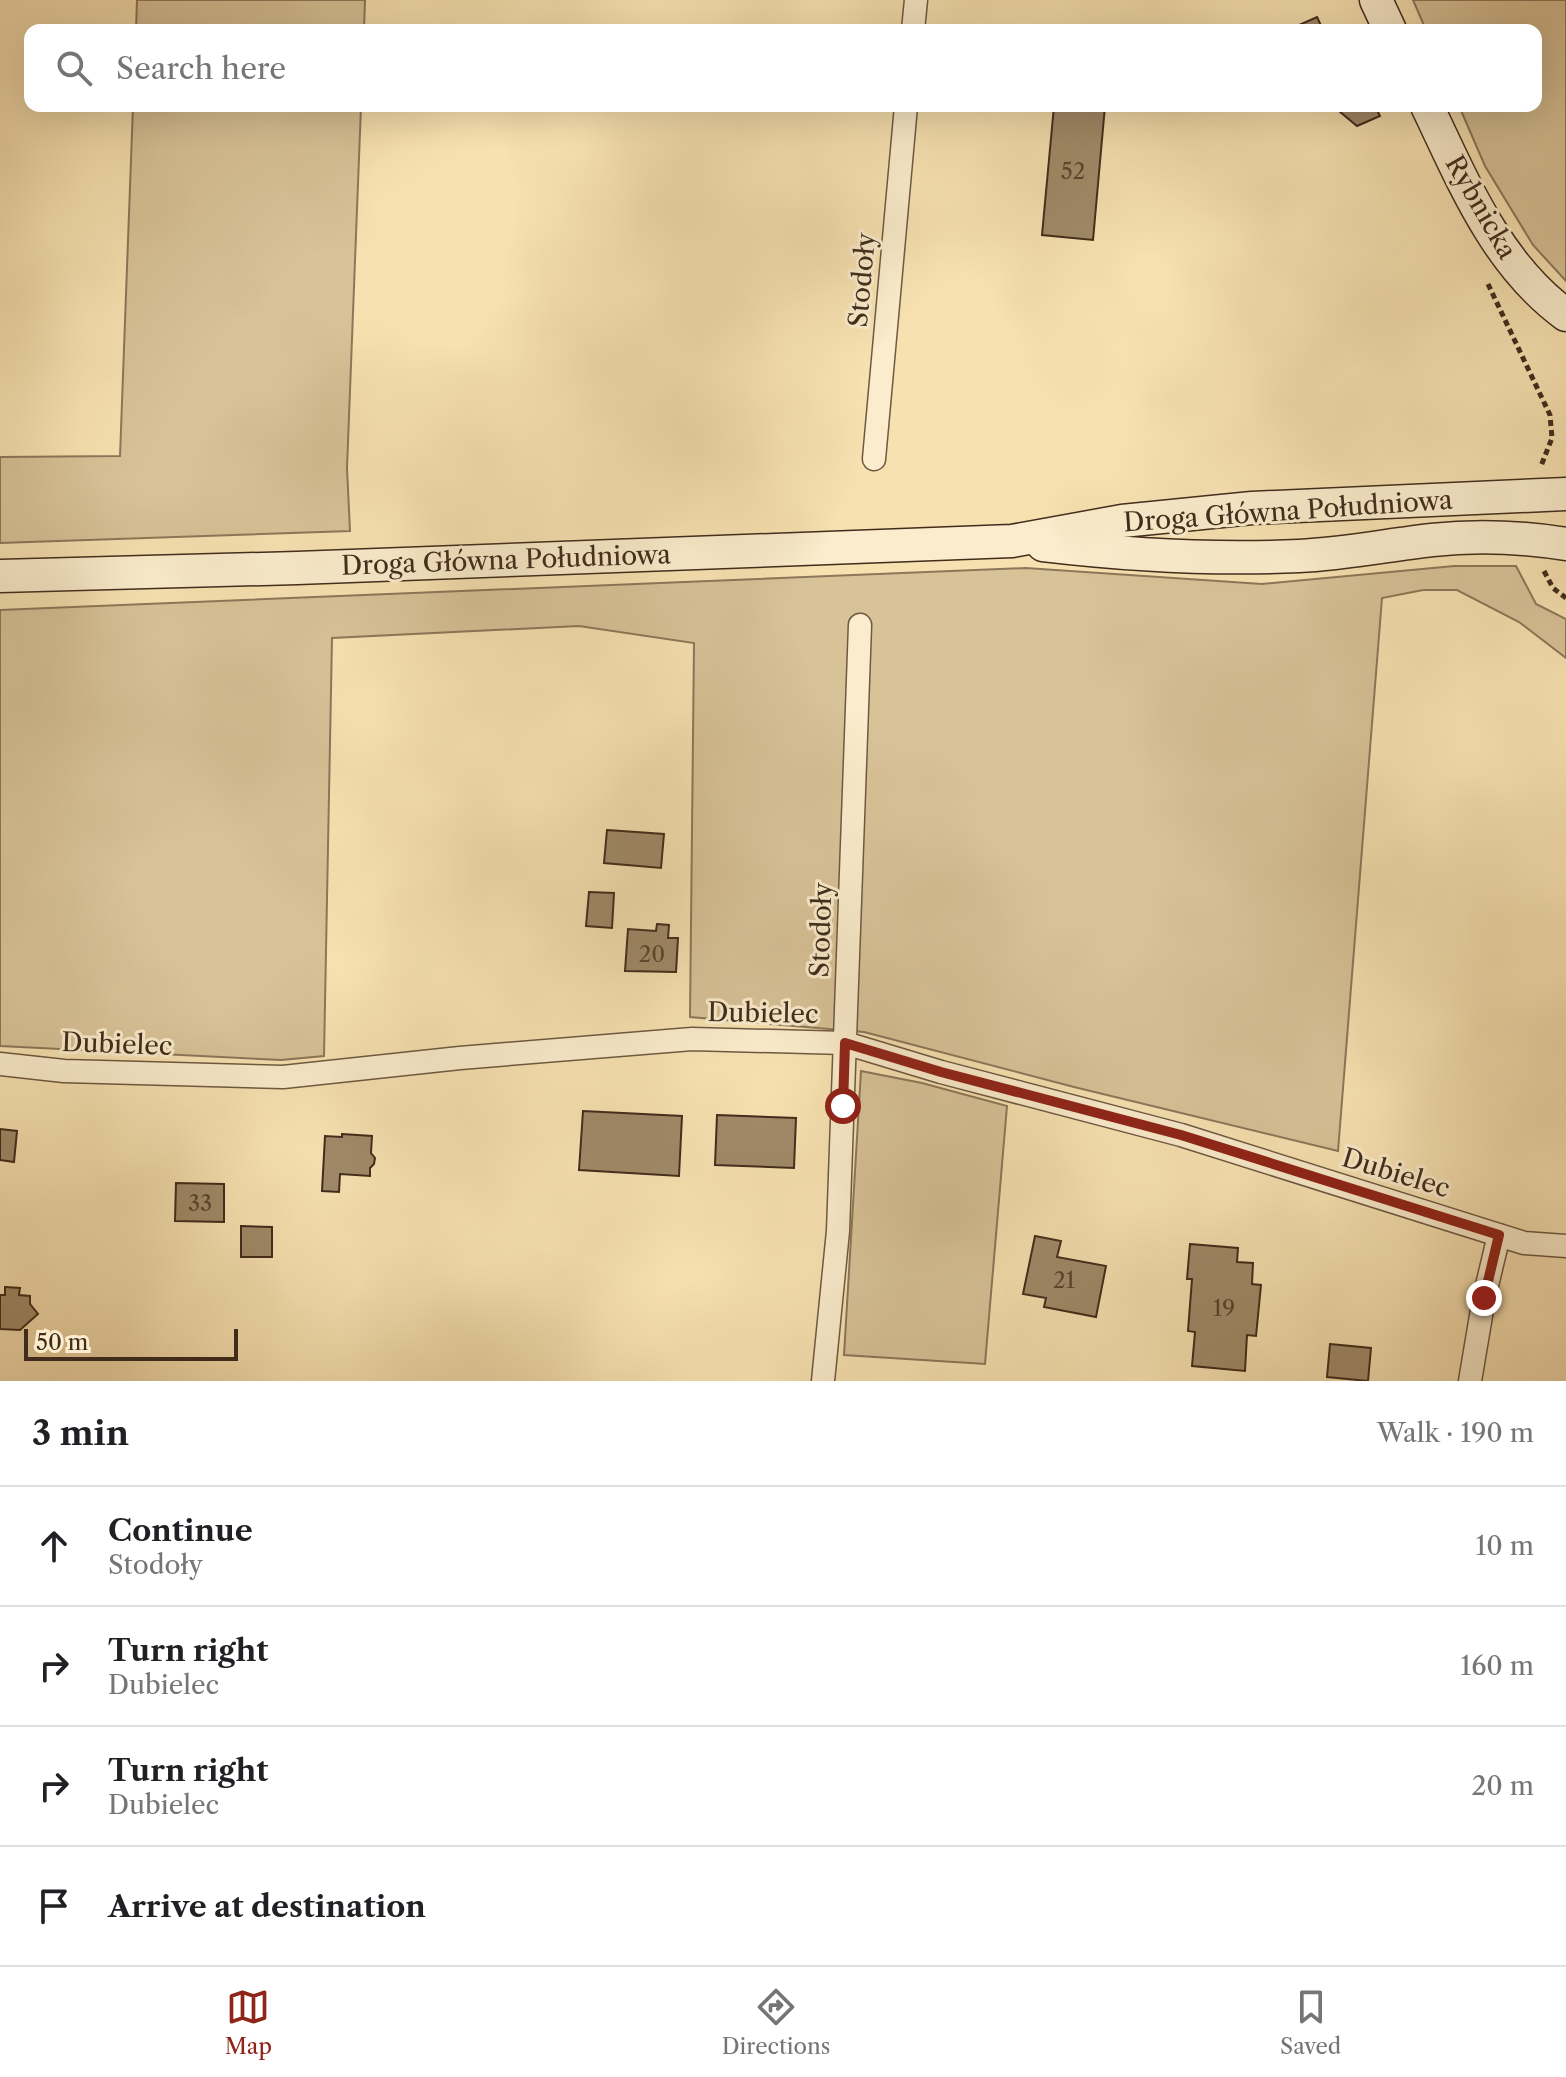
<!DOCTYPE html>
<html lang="en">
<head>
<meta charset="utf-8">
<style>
	body { margin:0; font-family:"Libre Caslon Text",serif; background:#f2f2f2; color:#202124 }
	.scale { position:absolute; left:24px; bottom:20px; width:214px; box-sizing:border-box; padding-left:8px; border:4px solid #412c1c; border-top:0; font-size:22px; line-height:28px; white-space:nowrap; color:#412c1c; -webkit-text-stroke:6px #faeccc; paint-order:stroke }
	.stop { position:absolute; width:24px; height:24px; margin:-18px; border:6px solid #8f2418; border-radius:50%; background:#fff }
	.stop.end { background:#8f2418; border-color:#fff; box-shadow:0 2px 8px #0008 }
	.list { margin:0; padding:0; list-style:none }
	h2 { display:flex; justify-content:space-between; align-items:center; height:104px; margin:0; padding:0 32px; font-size:34px }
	h2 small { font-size:26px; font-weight:400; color:#757577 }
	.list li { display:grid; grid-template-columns:52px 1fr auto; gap:24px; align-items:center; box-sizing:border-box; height:120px; padding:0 32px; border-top:2px solid #e0e0e0 }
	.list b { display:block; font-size:30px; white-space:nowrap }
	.list p { margin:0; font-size:26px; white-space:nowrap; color:#757577 }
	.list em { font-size:26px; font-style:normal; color:#757577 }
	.icon { flex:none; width:44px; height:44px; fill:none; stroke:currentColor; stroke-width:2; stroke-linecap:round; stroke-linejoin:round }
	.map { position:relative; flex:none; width:1566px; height:1381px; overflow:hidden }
	.search { position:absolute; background:#fff; box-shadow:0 8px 32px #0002; left:24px; right:24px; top:24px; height:88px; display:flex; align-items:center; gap:20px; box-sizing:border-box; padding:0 28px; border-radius:16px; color:#757577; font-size:30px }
	.sheet { height:584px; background:#fff }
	nav { display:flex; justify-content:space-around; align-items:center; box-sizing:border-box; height:112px; border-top:2px solid #e0e0e0; background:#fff; font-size:22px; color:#757577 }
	nav a { display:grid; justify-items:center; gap:4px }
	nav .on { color:#8f2418 }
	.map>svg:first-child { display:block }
	.green { fill:#d8c298; stroke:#8c775a; stroke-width:2 }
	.building { fill:#a08a69; stroke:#412c1c; stroke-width:2 }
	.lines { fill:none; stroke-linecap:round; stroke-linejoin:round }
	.street-casing { stroke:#6e5941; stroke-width:25 }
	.secondary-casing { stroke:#412c1c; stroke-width:35 }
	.path { stroke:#412c1c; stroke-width:5; stroke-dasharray:6 4; stroke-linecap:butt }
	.street { stroke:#faeccc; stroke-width:22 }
	.secondary { stroke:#faeccc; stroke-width:32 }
	.route { stroke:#8f2418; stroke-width:10 }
	.labels { text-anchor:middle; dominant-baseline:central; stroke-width:6; stroke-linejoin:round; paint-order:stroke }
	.number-label { font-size:22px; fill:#59442f }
	.street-label { font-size:26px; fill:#412c1c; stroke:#faeccc }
</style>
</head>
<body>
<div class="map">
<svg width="1566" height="1381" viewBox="0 0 1566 1381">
	<rect width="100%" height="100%" fill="#f7e1b1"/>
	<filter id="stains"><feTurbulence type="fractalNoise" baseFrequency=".0025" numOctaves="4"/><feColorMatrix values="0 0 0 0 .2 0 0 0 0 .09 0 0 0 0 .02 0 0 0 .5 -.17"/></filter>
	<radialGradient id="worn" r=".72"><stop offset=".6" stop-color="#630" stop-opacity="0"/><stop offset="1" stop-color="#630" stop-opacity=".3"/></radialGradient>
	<path class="green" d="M137,0H365L364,30H136Z
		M1413,0H1566V281L1533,245L1485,166L1459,106H1536V30H1426Z
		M133,106H361L347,468L350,531L0,543V457L120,456Z
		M1454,566H1516L1536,604L1566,619V658L1519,622L1457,590H1423L1382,598L1338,1151L1074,1087L864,1032L690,1017L694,643L579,626L332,638L324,1056L281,1060L0,1046V610L1026,568L1262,584Z
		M861,1071L922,1083L1007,1106L985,1364L844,1355Z"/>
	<path class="building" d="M1317,17L1323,30H1288Z
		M1054,106H1105L1093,240L1042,235Z
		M1333,106H1375L1380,116L1357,126Z
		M607,830L664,834L661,868L604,863Z
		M589,892L614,893L612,928L586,926Z
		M657,924L669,925L668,938H678L676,972L625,971L628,929L656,931Z
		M583,1111L682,1116L679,1176L579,1170Z
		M717,1115L796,1118L794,1168L715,1165Z
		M0,1129L17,1131L14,1162L0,1160Z
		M342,1134L372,1136L371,1153L375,1158L374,1164L370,1168V1176L340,1174L339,1192L322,1191L325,1136L342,1137Z
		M176,1183L224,1184V1222L175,1221Z
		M241,1226L272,1227V1257H241Z
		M1035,1236L1061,1241L1057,1257L1106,1266L1096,1317L1044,1307L1046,1298L1023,1294Z
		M1190,1244L1238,1248L1237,1262L1253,1263L1252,1284L1261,1285L1256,1336L1247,1335L1245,1371L1192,1366L1195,1332L1188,1331L1192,1279H1187Z
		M5,1287L20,1288L19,1295L30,1296V1304L38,1314L20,1330L0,1329V1295H5Z
		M1330,1344L1371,1348L1368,1381L1327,1377Z"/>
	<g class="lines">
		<defs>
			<path id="street" d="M913,30L916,0
				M874,459L906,106
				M0,1064L64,1071L283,1077L460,1058L692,1039L845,1043L941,1072L1181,1135L1524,1243L1566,1246
				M823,1381L838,1231L860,625
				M1470,1381L1484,1298L1499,1235"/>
			<path id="secondary" d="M1376,0L1390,30
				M1427,106C1463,181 1496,264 1566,315
				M1043,545C1128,555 1214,560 1299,556C1344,554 1388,545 1432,540C1477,535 1522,537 1566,544
				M0,576L297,568L1012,541L1122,521L1252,508L1566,494"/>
		</defs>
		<use href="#street" class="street-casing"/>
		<use href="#secondary" class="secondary-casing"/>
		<path class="path" d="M1488,284L1550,415L1552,438L1541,466
			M1544,571L1553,588L1566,598"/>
		<use href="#street" class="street"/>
		<use href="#secondary" class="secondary"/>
	</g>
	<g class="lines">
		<path class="route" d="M843,1106L845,1043L941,1072L1181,1135L1499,1235L1484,1298"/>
	</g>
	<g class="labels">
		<g class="number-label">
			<text x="1073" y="171">52</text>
			<text x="652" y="954">20</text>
			<text x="200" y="1203">33</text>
			<text x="1064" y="1280">21</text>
			<text x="1224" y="1308">19</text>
		</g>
		<g class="street-label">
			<text transform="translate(1481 207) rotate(60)">Rybnicka</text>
			<text transform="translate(862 280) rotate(-85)">Stodoły</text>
			<text transform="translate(1288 511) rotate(-4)">Droga Główna Południowa</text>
			<text transform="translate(506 560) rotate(-2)">Droga Główna Południowa</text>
			<text transform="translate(821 930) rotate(-88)">Stodoły</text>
			<text transform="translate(763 1013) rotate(1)">Dubielec</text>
			<text transform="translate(117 1044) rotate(2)">Dubielec</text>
			<text transform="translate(1396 1173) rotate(17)">Dubielec</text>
		</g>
	</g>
	<rect width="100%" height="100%" filter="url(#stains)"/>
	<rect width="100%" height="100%" fill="url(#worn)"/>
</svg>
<div class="scale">50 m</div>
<div class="stop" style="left:843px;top:1106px"></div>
<div class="stop end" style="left:1484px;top:1298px"></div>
<div class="search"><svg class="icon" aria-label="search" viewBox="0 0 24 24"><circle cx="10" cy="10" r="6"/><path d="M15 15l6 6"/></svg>Search here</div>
</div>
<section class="sheet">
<h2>3 min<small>Walk · 190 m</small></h2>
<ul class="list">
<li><svg class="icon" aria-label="ahead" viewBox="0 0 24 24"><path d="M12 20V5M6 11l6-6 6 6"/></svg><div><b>Continue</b><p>Stodoły</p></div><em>10 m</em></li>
<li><svg class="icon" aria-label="right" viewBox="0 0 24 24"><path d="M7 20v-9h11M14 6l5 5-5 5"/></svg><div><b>Turn right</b><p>Dubielec</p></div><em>160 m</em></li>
<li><svg class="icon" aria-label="right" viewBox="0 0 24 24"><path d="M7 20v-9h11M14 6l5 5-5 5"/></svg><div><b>Turn right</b><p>Dubielec</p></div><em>20 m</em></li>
<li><svg class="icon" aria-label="arrive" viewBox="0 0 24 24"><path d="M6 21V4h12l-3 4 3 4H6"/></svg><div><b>Arrive at destination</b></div></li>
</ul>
</section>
<nav>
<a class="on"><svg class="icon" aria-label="map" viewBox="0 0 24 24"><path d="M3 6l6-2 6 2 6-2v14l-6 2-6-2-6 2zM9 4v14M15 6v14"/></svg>Map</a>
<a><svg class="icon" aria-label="directions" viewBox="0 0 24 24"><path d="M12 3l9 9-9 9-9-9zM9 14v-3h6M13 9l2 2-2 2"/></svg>Directions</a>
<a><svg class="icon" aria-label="saved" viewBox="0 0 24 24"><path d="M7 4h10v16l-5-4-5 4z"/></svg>Saved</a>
</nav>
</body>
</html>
